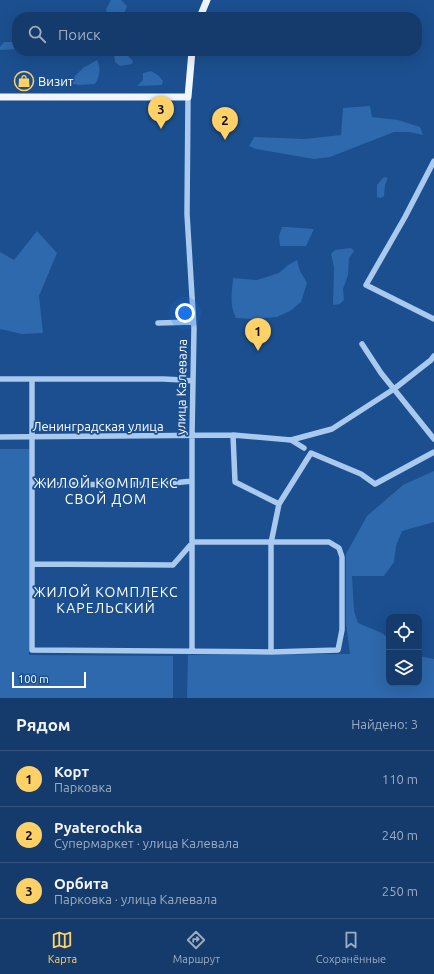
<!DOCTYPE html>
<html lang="ru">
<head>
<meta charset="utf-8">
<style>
	body { margin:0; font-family:Ubuntu,sans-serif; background:#1d4271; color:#f1f3f6 }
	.controls { position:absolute; right:12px; bottom:12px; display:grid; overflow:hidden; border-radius:8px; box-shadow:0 4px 16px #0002 }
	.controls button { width:36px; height:36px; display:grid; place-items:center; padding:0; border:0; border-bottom:1px solid #33557e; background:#143b6b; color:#f1f3f6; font:20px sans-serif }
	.scale { position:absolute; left:12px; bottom:10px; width:74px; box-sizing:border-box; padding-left:4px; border:2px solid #fff; border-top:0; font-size:11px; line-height:14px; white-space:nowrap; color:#fff; -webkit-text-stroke:3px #1b4f8f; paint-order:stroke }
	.you { position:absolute; left:185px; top:313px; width:14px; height:14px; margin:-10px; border:3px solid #fff; border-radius:50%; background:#1a73e8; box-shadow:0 0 0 6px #1a73e833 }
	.badge { display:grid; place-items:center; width:26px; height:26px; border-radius:50%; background:#ffd166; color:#111; font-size:13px; font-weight:700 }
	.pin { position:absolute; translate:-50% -33px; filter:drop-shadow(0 1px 2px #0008) }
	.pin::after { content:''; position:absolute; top:21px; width:14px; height:12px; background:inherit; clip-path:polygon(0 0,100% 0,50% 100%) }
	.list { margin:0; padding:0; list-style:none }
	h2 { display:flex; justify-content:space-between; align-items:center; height:52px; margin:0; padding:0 16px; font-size:17px }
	h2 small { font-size:13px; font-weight:400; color:#9dadc1 }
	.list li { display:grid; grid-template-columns:26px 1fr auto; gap:12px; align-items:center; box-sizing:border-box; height:56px; padding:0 16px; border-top:1px solid #33557e }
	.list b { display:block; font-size:15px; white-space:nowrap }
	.list p { margin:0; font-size:13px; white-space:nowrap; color:#9dadc1 }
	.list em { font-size:13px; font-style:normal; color:#9dadc1 }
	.icon { flex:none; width:22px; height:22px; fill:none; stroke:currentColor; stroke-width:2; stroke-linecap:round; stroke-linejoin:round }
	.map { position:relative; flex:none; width:434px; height:698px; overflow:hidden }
	.search { position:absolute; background:#143b6b; box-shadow:0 4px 16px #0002; left:12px; right:12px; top:12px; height:44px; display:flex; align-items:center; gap:10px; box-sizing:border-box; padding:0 14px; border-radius:16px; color:#9dadc1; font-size:15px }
	.sheet { height:220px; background:#143b6b }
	nav { display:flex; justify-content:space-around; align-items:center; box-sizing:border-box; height:56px; border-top:1px solid #33557e; background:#143b6b; font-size:11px; color:#9dadc1 }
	nav a { display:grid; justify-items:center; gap:2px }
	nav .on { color:#ffd166 }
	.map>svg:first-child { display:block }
	.green { fill:#2e69ad }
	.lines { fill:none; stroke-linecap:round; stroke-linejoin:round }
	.minor { stroke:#a9c9ee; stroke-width:5.5 }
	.major { stroke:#f0f6ff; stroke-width:7 }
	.labels { text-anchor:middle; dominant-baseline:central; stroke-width:3.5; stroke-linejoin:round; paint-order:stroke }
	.poi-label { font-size:13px; fill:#fff; stroke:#1b4f8f; text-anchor:start }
	.street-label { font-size:13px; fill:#fff; stroke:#1b4f8f }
	.neighbourhood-label { font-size:14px; letter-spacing:1px; fill:#fff; stroke:#1b4f8f }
</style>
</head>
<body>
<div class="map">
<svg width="434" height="698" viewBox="0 0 434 698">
	<rect width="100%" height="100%" fill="#1b4f8f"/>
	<path class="green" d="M111,0H121L127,6L123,17H108L106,9Z
		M4,42H17V49L0,50V47Z
		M118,51L126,54L133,61L132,64L120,66L115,62L114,53Z
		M97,60C101,68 100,76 95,84L79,85L68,83L83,68Z
		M151,71L159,76L163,81L162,85L137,86L143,80V73Z
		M370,106L372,117L398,120L420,127L423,135L409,132H394L330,157L314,159L256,149L249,146L254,137L305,139L341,135L343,108Z
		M384,177L388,178L385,185L384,196L381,198L377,197V185Z
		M282,227H286L314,229L306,246H280L279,236Z
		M37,231L57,253L39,296L43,333L22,334L0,329V252L14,260Z
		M351,248L354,251L349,258L348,275L343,289L344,300L340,304L333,305L334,267L331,254L335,250Z
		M297,260L300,271L307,283L301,302L290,311L277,317L252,319L236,318C229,304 232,294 233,278L257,280L279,273L288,265Z
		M0,449H29V655L173,656V698H0Z
		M434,471V522L402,531L396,546L394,562L384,576H352L354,611L358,623L382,633L389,639V683H419V656L434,659V698H187L188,655L350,654L346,623V554L367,516L403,485Z"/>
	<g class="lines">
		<path class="minor" d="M188,97L187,214L194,329L192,434V651
			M434,161L405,217L366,285L434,319
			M158,323L193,322
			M362,344L381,373L434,439
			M0,379H163L183,380L193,381
			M32,379V564
			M233,435L235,482L279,504
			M0,437L233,435L291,440L332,429L394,389L431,360L434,356
			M291,440L304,448
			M32,485L164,484L192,481
			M193,542H329L339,548L342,557V630L338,650L271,652L32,650V564L173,565Z
			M271,652V543L279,504L311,453L361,474L375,484L434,452"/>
		<path class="major" d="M200,17L207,0
			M0,97H188L192,51"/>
	</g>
	<defs>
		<symbol id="shop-ring" viewBox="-11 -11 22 22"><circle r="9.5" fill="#1b4f8f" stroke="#ffd166" stroke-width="1.5"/><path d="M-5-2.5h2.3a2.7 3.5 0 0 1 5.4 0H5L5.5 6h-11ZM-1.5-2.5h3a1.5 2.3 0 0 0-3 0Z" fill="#ffd166"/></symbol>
	</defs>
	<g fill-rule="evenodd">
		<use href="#shop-ring" x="13" y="70" width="22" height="22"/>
	</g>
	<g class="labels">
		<g class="poi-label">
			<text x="38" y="81">Визит</text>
		</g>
		<g class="street-label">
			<text transform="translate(181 387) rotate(-89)">улица Калевала</text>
			<text x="98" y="426">Ленинградская улица</text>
		</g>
		<g class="neighbourhood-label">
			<text x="106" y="483">ЖИЛОЙ КОМПЛЕКС<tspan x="106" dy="16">СВОЙ ДОМ</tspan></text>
			<text x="106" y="592">ЖИЛОЙ КОМПЛЕКС<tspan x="106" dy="16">КАРЕЛЬСКИЙ</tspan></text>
		</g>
	</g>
</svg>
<div class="controls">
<button><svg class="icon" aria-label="locate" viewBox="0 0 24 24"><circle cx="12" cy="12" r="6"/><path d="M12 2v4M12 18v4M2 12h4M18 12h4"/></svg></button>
<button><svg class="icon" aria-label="layers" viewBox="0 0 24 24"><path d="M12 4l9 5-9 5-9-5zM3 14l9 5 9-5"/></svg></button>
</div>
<div class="scale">100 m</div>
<div class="you"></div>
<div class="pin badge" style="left:258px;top:351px">1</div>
<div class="pin badge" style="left:225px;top:140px">2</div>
<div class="pin badge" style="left:161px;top:129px">3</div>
<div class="search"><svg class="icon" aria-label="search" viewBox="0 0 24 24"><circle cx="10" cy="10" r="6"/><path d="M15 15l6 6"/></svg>Поиск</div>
</div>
<section class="sheet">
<h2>Рядом<small>Найдено: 3</small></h2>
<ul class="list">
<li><span class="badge">1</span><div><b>Корт</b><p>Парковка</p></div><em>110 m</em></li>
<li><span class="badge">2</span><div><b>Pyaterochka</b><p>Супермаркет · улица Калевала</p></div><em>240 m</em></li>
<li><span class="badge">3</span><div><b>Орбита</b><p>Парковка · улица Калевала</p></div><em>250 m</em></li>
</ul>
</section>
<nav>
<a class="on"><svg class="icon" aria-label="map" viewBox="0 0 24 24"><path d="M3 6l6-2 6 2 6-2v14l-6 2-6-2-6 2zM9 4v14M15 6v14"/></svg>Карта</a>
<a><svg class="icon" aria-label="directions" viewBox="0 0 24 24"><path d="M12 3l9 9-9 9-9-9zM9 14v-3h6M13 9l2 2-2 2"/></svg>Маршрут</a>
<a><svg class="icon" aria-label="saved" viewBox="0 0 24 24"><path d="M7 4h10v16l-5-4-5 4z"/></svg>Сохранённые</a>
</nav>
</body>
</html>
